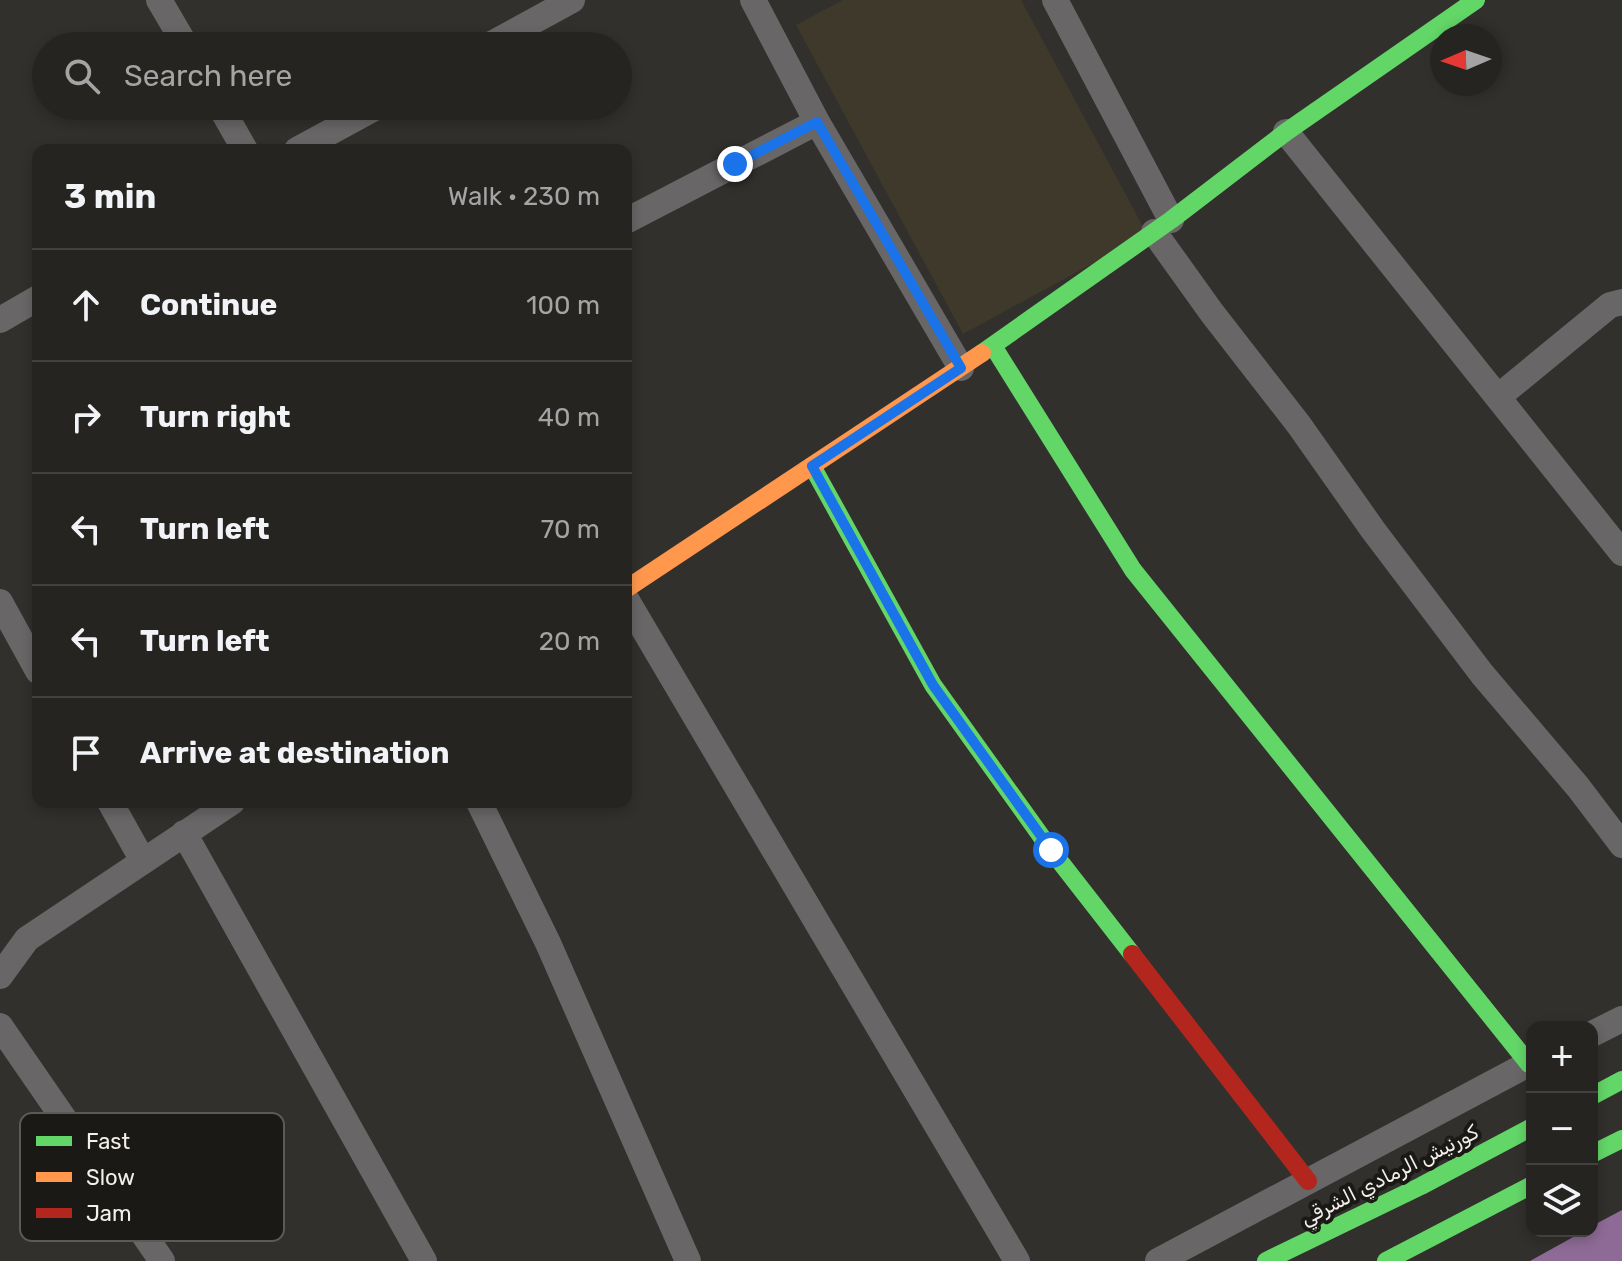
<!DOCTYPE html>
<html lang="en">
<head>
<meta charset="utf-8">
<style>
	body { margin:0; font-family:Rubik,"Noto Naskh Arabic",sans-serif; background:#2e2c2a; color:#f1f3f6 }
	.controls { position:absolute; right:24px; bottom:24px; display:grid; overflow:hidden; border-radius:16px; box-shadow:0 4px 12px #0003 }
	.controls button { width:72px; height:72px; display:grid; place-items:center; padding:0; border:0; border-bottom:2px solid #42413f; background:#262421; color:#f1f3f6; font:40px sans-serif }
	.compass { position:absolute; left:1430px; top:24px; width:72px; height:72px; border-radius:50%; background:#262421; box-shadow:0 4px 12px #0003; rotate:268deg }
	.stop { position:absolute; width:24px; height:24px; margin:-18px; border:6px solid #1a73e8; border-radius:50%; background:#fff }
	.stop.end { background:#1a73e8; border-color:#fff; box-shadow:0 2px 8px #0008 }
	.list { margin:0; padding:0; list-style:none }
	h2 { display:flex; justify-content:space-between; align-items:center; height:104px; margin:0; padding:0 32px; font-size:34px }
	h2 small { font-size:26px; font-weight:400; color:#a4a4a5 }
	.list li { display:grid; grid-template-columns:52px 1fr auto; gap:24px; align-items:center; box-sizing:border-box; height:112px; padding:0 32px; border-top:2px solid #42413f }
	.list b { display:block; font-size:30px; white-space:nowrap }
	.list em { font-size:26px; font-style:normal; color:#a4a4a5 }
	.icon { flex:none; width:44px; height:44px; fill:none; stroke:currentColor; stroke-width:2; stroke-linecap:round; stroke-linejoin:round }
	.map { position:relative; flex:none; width:1622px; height:1261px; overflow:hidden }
	.search { position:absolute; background:#262421; box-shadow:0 4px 12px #0003; left:32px; top:32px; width:600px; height:88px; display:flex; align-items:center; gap:20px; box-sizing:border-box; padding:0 28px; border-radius:44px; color:#a4a4a5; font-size:30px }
	.panel { position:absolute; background:#262421; box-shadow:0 4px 12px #0003; left:32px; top:144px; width:600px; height:664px; border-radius:16px }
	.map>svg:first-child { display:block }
	.built { fill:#3f392c }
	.water { fill:#8e6b96 }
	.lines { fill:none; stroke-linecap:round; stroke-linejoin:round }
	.street { stroke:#686667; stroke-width:26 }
	.fast { stroke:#63d668; stroke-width:18 }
	.slow { stroke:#ff974d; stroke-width:18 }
	.jam { stroke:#b3261e; stroke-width:18 }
	.route { stroke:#1a73e8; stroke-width:10 }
	.labels { text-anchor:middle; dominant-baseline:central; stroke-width:8; stroke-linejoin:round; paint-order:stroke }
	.street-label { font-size:20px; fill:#f3f0eb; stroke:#1b1916 }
	.key { fill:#1b1916; stroke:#5c5a56; stroke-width:2 }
	.key-label { font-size:22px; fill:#f3f0eb }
</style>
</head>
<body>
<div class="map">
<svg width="1622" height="1261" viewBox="0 0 1622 1261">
	<rect width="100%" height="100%" fill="#32302c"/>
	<path class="built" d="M843,0H1021L1147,234L963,334L796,25Z"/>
	<path class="water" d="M1622,1210V1261H1530L1584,1231H1592V1226Z"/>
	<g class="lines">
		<path class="street" d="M159,0L186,46
			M753,0L817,122L961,368
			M1055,0L1171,220
			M488,46L572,0
			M220,106L245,150
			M1286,132L1622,553
			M297,150L378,106
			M626,221L817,122
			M1154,232L1212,313L1299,425L1373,530L1482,674L1578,787L1622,845
			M0,320L38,298
			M1498,397L1610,305L1622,302
			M626,599L1017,1261
			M0,602L38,671
			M110,802L143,861
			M479,802L548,943L688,1261
			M184,833L424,1261
			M0,976L27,939L232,802
			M0,1026L162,1261
			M1592,1034L1622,1019
			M1158,1261L1532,1062"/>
		<path class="fast" d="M993,346L1133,570L1529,1064
			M982,353L1171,220L1286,132L1476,0
			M812,466L933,685L1051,850L1132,954
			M1592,1096L1622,1080
			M1592,1154L1622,1139
			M1266,1261L1421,1186L1532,1127
			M1386,1261L1532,1185"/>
		<path class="slow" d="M626,589L982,353"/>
		<path class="jam" d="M1132,954L1308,1181"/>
	</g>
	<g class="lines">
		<path class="route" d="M735,164L817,122L961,368L812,466L933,685L1051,850"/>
	</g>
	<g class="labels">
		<g class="street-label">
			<text transform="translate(1389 1175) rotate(-27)">كورنيش الرمادي الشرقي</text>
		</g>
	</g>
	<rect x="20" y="1113" width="264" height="128" rx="12" class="key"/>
	<rect x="36" y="1136" width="36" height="10" fill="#63d668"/>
	<rect x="36" y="1172" width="36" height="10" fill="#ff974d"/>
	<rect x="36" y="1208" width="36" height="10" fill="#b3261e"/>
	<g class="key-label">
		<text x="86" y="1149">Fast</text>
		<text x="86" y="1185">Slow</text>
		<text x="86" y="1221">Jam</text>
	</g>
</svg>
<div class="controls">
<button>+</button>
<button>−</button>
<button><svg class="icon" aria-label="layers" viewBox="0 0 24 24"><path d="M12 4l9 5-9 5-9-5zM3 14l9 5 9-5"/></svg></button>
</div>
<svg class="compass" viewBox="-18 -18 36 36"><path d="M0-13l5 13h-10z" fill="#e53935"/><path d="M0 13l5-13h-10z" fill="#a4a4a5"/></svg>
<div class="stop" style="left:1051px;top:850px"></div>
<div class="stop end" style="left:735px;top:164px"></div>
<div class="search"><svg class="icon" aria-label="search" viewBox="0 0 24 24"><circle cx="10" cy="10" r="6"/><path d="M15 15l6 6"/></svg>Search here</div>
<section class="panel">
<h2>3 min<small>Walk · 230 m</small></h2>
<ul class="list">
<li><svg class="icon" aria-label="ahead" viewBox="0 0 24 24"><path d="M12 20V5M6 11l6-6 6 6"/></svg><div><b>Continue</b></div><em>100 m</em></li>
<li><svg class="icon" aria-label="right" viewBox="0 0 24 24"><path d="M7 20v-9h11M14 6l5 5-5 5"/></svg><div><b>Turn right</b></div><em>40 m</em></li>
<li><svg class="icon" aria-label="left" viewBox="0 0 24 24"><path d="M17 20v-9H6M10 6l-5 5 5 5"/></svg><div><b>Turn left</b></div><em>70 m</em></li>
<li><svg class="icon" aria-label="left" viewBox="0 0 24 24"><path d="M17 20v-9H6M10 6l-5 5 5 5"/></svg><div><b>Turn left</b></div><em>20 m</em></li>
<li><svg class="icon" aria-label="arrive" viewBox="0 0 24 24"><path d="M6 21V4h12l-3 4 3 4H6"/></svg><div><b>Arrive at destination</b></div></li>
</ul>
</section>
</div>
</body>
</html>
